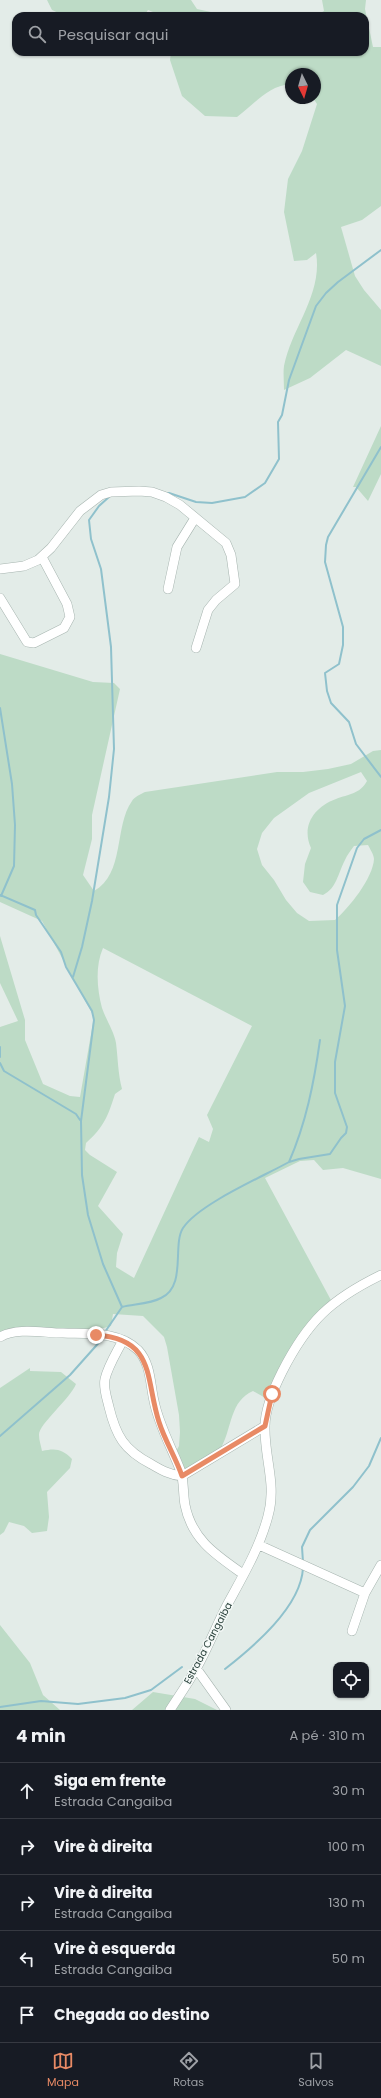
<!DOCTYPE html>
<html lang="pt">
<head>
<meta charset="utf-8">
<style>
	body { margin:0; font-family:Poppins,sans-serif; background:#20242c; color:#f1f3f6 }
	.controls { position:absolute; right:12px; bottom:12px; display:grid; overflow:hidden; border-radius:8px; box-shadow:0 1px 3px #0004 }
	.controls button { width:36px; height:36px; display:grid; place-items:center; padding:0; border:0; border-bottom:1px solid #363941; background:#171b24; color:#f1f3f6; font:20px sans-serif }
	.compass { position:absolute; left:285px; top:68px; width:36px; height:36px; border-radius:50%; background:#171b24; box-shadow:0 1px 3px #0004; rotate:175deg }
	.stop { position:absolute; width:12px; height:12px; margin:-9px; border:3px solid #e88a65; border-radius:50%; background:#fff }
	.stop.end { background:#e88a65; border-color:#fff; box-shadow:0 1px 4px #0008 }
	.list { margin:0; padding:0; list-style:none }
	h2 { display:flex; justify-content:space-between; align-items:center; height:52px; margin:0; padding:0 16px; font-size:17px }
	h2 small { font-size:13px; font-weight:400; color:#9ea1a6 }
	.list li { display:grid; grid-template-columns:26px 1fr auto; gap:12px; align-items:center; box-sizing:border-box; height:56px; padding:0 16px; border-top:1px solid #363941 }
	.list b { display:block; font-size:15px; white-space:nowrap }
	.list p { margin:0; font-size:13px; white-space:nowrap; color:#9ea1a6 }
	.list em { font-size:13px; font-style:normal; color:#9ea1a6 }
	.icon { flex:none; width:22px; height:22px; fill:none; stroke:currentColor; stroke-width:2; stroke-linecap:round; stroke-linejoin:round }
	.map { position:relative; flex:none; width:381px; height:1710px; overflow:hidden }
	.search { position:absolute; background:#171b24; box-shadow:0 1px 3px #0004; left:12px; right:12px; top:12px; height:44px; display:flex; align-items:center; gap:10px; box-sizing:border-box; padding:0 14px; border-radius:12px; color:#9ea1a6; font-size:15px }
	.sheet { height:332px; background:#171b24 }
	nav { display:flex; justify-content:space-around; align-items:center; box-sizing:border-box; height:56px; border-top:1px solid #363941; background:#171b24; font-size:11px; color:#9ea1a6 }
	nav a { display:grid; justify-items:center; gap:2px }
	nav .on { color:#e88a65 }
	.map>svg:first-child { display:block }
	.green { fill:#bddbc6; fill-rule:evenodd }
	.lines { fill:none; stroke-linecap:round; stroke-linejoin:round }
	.stream { stroke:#8fc1cc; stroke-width:2 }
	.minor-casing { stroke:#a6b4af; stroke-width:10 }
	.minor { stroke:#fff; stroke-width:9 }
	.route { stroke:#e88a65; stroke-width:5 }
	.labels { text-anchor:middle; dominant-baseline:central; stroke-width:3; stroke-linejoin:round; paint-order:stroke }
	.street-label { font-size:10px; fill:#243c36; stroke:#f3f8f6 }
</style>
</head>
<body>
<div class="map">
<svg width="381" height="1710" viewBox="0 0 381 1710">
	<rect width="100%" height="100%" fill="#e3ece8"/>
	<path class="green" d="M47,0H191L197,9L229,16H163L148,10L144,16H65L52,10Z
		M322,0H366L365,9L373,47H381V206L362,220L341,227L355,276L364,290L381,310V366L346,350L310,378L284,390C284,382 283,373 284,366C292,327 323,294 316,253L307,260L294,261L284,212L288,179L302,151L317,104L313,98H315V74H291V84C267,86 255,104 237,117L205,116L182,96L170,60L171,52H365V16H315L324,11Z
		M381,426V474L368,501L356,487H353Z
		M0,654L93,682L114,683L120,689L92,815V839L83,875L94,891C125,874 114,826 132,801C134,797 141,794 145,792L277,772H303L328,769L351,764L373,751L381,750V1179L343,1168L323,1170L314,1160L300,1161L265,1178L332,1302L317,1315L269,1400L253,1391C230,1401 232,1427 222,1446C214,1458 198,1465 185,1469L182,1466L175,1453L179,1446L180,1432L179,1415L167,1347L164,1337L143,1316L113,1314L111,1326L93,1331L0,1337V1027L18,1021L0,983V936L25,1020V1040L43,1084L70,1096L80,1097L94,1017L42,921L0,902ZM361,772L367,781C360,794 349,794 336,799C314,807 301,826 311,848L305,864L303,882L310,892L323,895C337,888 338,873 345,860C347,855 351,850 354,846L368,845C370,849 374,855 374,859C373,878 349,908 335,920L309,921L297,913L286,900L274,880L262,865L257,849L262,833L274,818L309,793ZM103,948L252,1026L207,1115L213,1129L209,1142L199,1137L134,1278L116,1267L117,1253L123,1234L98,1206L117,1172L90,1155L85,1150L86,1143C104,1127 108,1116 115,1094L122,1089C118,1074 118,1059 116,1043C114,1031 106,1020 102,1008C97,989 95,966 103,948Z
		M30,1368V1371L61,1372L76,1384C70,1399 38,1425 39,1435C39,1440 41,1446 42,1451C56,1448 62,1449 72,1459L70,1468L47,1492L49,1517L47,1531L32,1533L24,1526L9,1522L4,1532L0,1535V1388Z
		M0,1625L30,1663L43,1695L60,1710H0Z
		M153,1692L195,1699L217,1710H132Z"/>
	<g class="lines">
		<path class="stream" d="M381,447L328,537L326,545L325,562L343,627V645L339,664L325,673L327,691L331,703L349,722L356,744L381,777
			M165,493H169L196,502L212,503L245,497L265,483L279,459L278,422L282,415L289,380L316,306L326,293L338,282L381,250
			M0,708L12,784L15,825L14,866L1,896
			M0,895L35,910L36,915L61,952L66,967L92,1011L94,1020L81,1121L82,1175L88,1215L103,1264L122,1307
			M73,977L82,947L92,901L109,797L114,749L111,647L101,569L91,539L89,520L99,506L109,497
			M0,1047V1057
			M0,1063L4,1071L76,1114L80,1120
			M289,1162C306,1123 314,1083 320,1040
			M105,1332L122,1307C134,1304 150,1304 161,1298C187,1286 172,1245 183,1228C199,1204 262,1177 289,1162L299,1159L330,1154L341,1138L346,1133L347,1127L335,1093V1062L345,1006L337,950V905L357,848L364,839L381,830
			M0,1436L70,1375L103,1338
			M303,1562L302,1547L310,1530L353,1487L369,1466L381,1438
			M225,1669C253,1647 301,1607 303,1568
			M0,1707L41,1701L78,1704L125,1698L151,1690L182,1667"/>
		<defs>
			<path id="minor" d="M0,569L24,566L38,560L51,548L80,511L101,495L111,492L139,491L152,492L166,497L180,505L226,543L231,555L235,584L216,600L208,610L196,648
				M168,589L177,547L195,518
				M0,598L27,642L34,643L64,628L70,617L67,604L42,557
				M0,1337C18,1327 43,1333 63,1333C88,1334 118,1331 138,1350C151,1364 150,1384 154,1401C159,1426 172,1448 181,1472C184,1482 183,1494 185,1505C192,1540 216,1555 243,1574
				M123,1340C117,1352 108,1366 105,1379C103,1388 107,1398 109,1407C116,1436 124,1450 151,1464C161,1470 170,1475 182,1476L265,1426
				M259,1545L365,1593
				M352,1631L365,1593L381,1565
				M196,1668L226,1710
				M170,1710C179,1696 188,1683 196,1669C207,1650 215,1629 225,1609C241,1579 259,1550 268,1516C277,1484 264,1458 265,1426C265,1408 274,1388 282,1372C308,1321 330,1300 381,1275"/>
		</defs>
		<use href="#minor" class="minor-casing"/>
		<use href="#minor" class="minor"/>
	</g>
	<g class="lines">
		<path class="route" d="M96,1335C156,1339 145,1379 159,1422C165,1441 176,1458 182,1476L265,1426L272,1394"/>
	</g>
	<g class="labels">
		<g class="street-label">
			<text transform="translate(208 1643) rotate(-62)">Estrada Cangaiba</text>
		</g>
	</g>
</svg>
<div class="controls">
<button><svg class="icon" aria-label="locate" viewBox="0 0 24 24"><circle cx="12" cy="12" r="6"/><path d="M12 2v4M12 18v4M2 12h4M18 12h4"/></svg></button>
</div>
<svg class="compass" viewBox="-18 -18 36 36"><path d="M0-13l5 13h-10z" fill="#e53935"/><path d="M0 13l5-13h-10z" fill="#9ea1a6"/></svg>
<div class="stop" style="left:272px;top:1394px"></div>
<div class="stop end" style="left:96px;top:1335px"></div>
<div class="search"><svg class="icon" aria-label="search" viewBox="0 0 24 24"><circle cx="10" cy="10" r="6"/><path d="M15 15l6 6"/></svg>Pesquisar aqui</div>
</div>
<section class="sheet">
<h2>4 min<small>A pé · 310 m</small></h2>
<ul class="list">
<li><svg class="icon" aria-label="ahead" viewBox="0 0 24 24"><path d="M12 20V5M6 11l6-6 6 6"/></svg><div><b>Siga em frente</b><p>Estrada Cangaiba</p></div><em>30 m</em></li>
<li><svg class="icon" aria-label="right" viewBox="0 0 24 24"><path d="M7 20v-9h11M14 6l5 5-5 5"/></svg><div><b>Vire à direita</b></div><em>100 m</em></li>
<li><svg class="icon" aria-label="right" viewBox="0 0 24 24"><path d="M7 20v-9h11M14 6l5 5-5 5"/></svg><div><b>Vire à direita</b><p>Estrada Cangaiba</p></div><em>130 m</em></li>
<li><svg class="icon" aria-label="left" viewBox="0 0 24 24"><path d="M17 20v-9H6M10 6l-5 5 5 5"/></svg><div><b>Vire à esquerda</b><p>Estrada Cangaiba</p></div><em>50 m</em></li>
<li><svg class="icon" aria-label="arrive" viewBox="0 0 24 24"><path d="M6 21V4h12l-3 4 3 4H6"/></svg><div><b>Chegada ao destino</b></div></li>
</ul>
</section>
<nav>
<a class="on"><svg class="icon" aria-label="map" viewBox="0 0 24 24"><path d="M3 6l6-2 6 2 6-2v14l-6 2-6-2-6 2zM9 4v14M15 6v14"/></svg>Mapa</a>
<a><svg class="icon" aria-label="directions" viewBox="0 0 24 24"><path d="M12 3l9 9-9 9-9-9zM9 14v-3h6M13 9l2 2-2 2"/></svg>Rotas</a>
<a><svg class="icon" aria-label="saved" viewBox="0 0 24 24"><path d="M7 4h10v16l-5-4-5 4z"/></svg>Salvos</a>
</nav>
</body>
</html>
